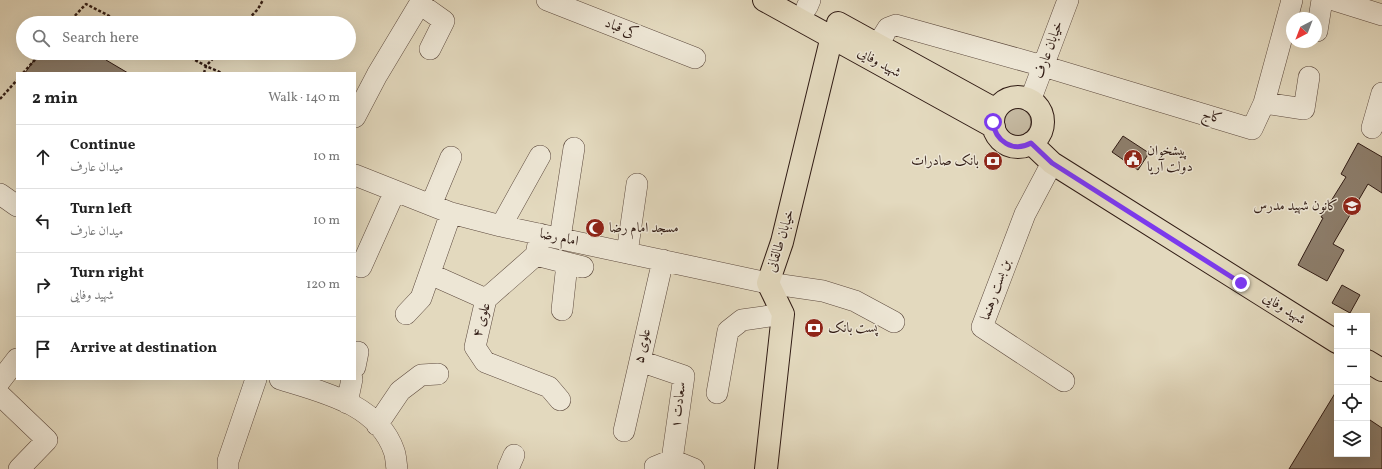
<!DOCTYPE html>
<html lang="en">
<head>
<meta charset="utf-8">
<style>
	body { margin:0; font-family:Vollkorn,Amiri,serif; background:#f2f2f2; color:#222 }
	.controls { position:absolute; right:12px; bottom:12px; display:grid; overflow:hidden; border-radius:0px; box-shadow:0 4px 16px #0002 }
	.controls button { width:36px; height:36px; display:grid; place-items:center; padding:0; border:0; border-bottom:1px solid #e0e0e0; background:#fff; color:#222; font:20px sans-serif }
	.compass { position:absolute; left:1286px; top:12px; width:36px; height:36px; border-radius:50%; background:#fff; box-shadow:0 4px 16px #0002; rotate:222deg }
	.stop { position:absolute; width:12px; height:12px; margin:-9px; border:3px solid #7c3aed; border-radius:50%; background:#fff }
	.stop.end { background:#7c3aed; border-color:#fff; box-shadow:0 1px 4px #0008 }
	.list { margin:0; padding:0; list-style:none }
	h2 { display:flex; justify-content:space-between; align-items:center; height:52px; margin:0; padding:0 16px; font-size:17px }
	h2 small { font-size:13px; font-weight:400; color:#767676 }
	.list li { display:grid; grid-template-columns:26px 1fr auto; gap:12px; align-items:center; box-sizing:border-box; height:64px; padding:0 16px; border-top:1px solid #e0e0e0 }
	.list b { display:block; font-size:15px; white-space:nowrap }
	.list p { margin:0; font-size:13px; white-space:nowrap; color:#767676 }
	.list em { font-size:13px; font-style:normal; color:#767676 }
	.icon { flex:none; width:22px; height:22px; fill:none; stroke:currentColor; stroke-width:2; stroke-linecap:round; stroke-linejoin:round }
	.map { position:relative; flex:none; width:1382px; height:469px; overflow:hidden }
	.search { position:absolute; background:#fff; box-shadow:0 4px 16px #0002; left:16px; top:16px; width:340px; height:44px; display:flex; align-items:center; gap:10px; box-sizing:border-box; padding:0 14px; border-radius:22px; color:#767676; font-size:15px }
	.panel { position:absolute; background:#fff; box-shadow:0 4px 16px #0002; left:16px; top:72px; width:340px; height:308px; border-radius:0px }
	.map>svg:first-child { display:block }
	.green { fill:#c5b9a1; stroke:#7a6a5a }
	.building { fill:#8d7e6c; stroke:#301b14 }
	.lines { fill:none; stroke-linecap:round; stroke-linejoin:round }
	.minor-casing { stroke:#5d4a3e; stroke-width:22 }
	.major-casing { stroke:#301b14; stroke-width:24 }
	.path { stroke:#301b14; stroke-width:2.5; stroke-dasharray:3 2; stroke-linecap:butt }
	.minor { stroke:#ede6d5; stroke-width:21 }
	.major { stroke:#e3d9be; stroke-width:22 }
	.route { stroke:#7c3aed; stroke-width:5 }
	.labels { text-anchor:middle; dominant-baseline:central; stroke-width:3; stroke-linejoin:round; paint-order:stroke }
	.street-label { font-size:14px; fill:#301b14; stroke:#ede6d5 }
	.poi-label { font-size:14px; fill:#301b14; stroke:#ede6d5; text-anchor:start }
</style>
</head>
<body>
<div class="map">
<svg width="1382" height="469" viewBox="0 0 1382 469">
	<rect width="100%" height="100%" fill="#e3d9be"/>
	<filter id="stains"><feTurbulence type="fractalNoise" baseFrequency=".005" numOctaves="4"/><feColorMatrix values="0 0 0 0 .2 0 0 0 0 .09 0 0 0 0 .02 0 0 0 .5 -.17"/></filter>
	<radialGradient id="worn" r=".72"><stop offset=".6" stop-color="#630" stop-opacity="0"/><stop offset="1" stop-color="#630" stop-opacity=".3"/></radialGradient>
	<path class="green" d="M1003 122a14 14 0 1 1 28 0a14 14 0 1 1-28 0Z"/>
	<path class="building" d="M39,53H102L106,60L128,73H25Z
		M1123,136L1149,153L1138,170L1112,152Z
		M1358,143L1382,157V193L1368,184L1333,244L1344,250L1327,281L1298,265L1323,218L1321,217L1346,177L1341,174Z
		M1342,285L1360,295L1350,313L1332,303Z
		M1337,390V454H1367V418L1382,428V469H1289Z"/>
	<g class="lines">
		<defs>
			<path id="minor" d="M547,0L695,58
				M1334,0L1382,15
				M420,4L444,21L430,49
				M807,7L810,0
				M1317,31L1322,0
				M878,44L888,28L896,25L1043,66L1252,129L1264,103L1292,0
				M1030,101L1068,0
				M1264,103L1304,109L1309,77
				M355,117L377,75L422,0
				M1372,128L1382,93
				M1052,163L1025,214L982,327L1064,381
				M355,175L451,213L501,226L768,283L823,291L855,301L894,322
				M0,194L17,206
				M431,205L451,157
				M501,226L540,156
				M540,234L536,255L486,299L475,347L485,362L549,387L560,400
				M560,238L574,148
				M627,253L637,184
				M536,255L583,267
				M361,267L395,191
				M430,274L486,299
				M562,310L567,264
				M406,314L421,298L451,213
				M640,361L684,376L672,460L655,467V469
				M355,367L358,352
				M280,379C322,392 378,404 394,451C396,456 396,463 397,469
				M0,381L17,359
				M717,393L728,331L742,320L783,314
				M0,395L47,440L19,469
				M347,403L352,379
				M377,425L400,391L421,375L438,374
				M624,431L663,260
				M672,460L694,469
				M228,469V461L256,379
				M508,469L514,455"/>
			<path id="major" d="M764,0L994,127
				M838,23L996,110
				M993 122a25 25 0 1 1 50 0a25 25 0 1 1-50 0Z
				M1031,143L1052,163L1337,342
				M1367,361L1382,370
				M766,469L783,314L768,283L782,242L832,36"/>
		</defs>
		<use href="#minor" class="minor-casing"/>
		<use href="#major" class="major-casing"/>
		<path class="path" d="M68,23L86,4L123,23
			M245,23L258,9L263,0
			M182,53L206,66L218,53
			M23,73L41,53
			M204,73L206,66L222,73
			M0,99L17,80"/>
		<use href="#minor" class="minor"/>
		<use href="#major" class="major"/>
	</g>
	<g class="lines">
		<path class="route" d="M993,122C995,141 1013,153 1031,143L1052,163L1241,283"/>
	</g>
	<defs>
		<symbol id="civic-disc" viewBox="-11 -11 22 22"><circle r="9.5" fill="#8f2418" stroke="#ede6d5"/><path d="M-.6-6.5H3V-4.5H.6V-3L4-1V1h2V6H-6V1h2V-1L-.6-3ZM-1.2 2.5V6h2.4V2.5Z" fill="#fff"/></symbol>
		<symbol id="bank-disc" viewBox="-11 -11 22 22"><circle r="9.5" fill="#8f2418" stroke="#ede6d5"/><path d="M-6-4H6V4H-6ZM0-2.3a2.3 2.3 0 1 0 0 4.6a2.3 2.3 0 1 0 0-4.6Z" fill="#fff"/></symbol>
		<symbol id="school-disc" viewBox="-11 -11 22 22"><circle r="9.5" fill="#8f2418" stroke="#ede6d5"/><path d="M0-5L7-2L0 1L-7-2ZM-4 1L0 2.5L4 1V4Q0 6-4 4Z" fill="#fff"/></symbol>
		<symbol id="mosque-disc" viewBox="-11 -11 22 22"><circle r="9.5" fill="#8f2418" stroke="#ede6d5"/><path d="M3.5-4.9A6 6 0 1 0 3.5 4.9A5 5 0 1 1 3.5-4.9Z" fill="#fff"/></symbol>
	</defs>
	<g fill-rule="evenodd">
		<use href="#civic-disc" x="1122" y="148" width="22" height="22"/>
		<use href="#bank-disc" x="982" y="150" width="22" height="22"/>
		<use href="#school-disc" x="1341" y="195" width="22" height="22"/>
		<use href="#mosque-disc" x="584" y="217" width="22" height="22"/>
		<use href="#bank-disc" x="803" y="317" width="22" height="22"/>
	</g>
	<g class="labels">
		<g class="street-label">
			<text transform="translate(621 29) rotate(22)">کی قباد</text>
			<text transform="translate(1049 50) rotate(-70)">خیابان عارف</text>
			<text transform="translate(879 63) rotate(29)">شهید وفایی</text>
			<text transform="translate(1212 117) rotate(17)">کاج</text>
			<text transform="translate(559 238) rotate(12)">امام رضا</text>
			<text transform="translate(781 241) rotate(-73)">خیابان طالقانی</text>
			<text transform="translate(996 290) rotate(-70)">بن بست رهنما</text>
			<text transform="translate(1284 309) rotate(32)">شهید وفایی</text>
			<text transform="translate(482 320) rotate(-74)">علوی ۴</text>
			<text transform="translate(643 346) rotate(-77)">علوی ۵</text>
			<text transform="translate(679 405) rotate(-83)">سعادت ۱</text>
		</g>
		<g class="poi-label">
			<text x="1147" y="151">پیشخوان<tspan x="1147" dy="16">دولت آریا</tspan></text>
			<text x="979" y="161" text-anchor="end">بانک صادرات</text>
			<text x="1338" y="206" text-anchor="end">کانون شهید مدرس</text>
			<text x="609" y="228">مسجد امام رضا</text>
			<text x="828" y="328">پست بانک</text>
		</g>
	</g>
	<rect width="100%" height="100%" filter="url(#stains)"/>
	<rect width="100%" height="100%" fill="url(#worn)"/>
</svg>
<div class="controls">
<button>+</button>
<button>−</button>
<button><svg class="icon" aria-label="locate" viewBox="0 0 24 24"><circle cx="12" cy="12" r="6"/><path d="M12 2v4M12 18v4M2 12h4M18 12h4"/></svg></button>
<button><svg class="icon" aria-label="layers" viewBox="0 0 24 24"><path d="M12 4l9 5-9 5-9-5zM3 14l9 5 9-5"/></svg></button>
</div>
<svg class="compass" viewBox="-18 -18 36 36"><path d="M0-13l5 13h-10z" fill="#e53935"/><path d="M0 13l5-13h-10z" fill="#767676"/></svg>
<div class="stop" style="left:993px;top:122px"></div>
<div class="stop end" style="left:1241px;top:283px"></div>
<div class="search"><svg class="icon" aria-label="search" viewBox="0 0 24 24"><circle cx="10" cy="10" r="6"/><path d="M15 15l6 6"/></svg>Search here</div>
<section class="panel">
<h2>2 min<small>Walk · 140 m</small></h2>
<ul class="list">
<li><svg class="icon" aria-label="ahead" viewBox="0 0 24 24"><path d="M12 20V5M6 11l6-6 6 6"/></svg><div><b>Continue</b><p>میدان عارف</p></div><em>10 m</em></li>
<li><svg class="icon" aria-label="left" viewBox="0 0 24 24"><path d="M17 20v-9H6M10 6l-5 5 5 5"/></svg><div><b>Turn left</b><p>میدان عارف</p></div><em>10 m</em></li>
<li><svg class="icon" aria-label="right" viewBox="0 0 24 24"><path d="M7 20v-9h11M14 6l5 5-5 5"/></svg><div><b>Turn right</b><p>شهید وفایی</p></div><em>120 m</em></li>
<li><svg class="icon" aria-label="arrive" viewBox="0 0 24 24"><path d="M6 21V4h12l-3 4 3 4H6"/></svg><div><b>Arrive at destination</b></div></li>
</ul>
</section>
</div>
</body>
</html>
